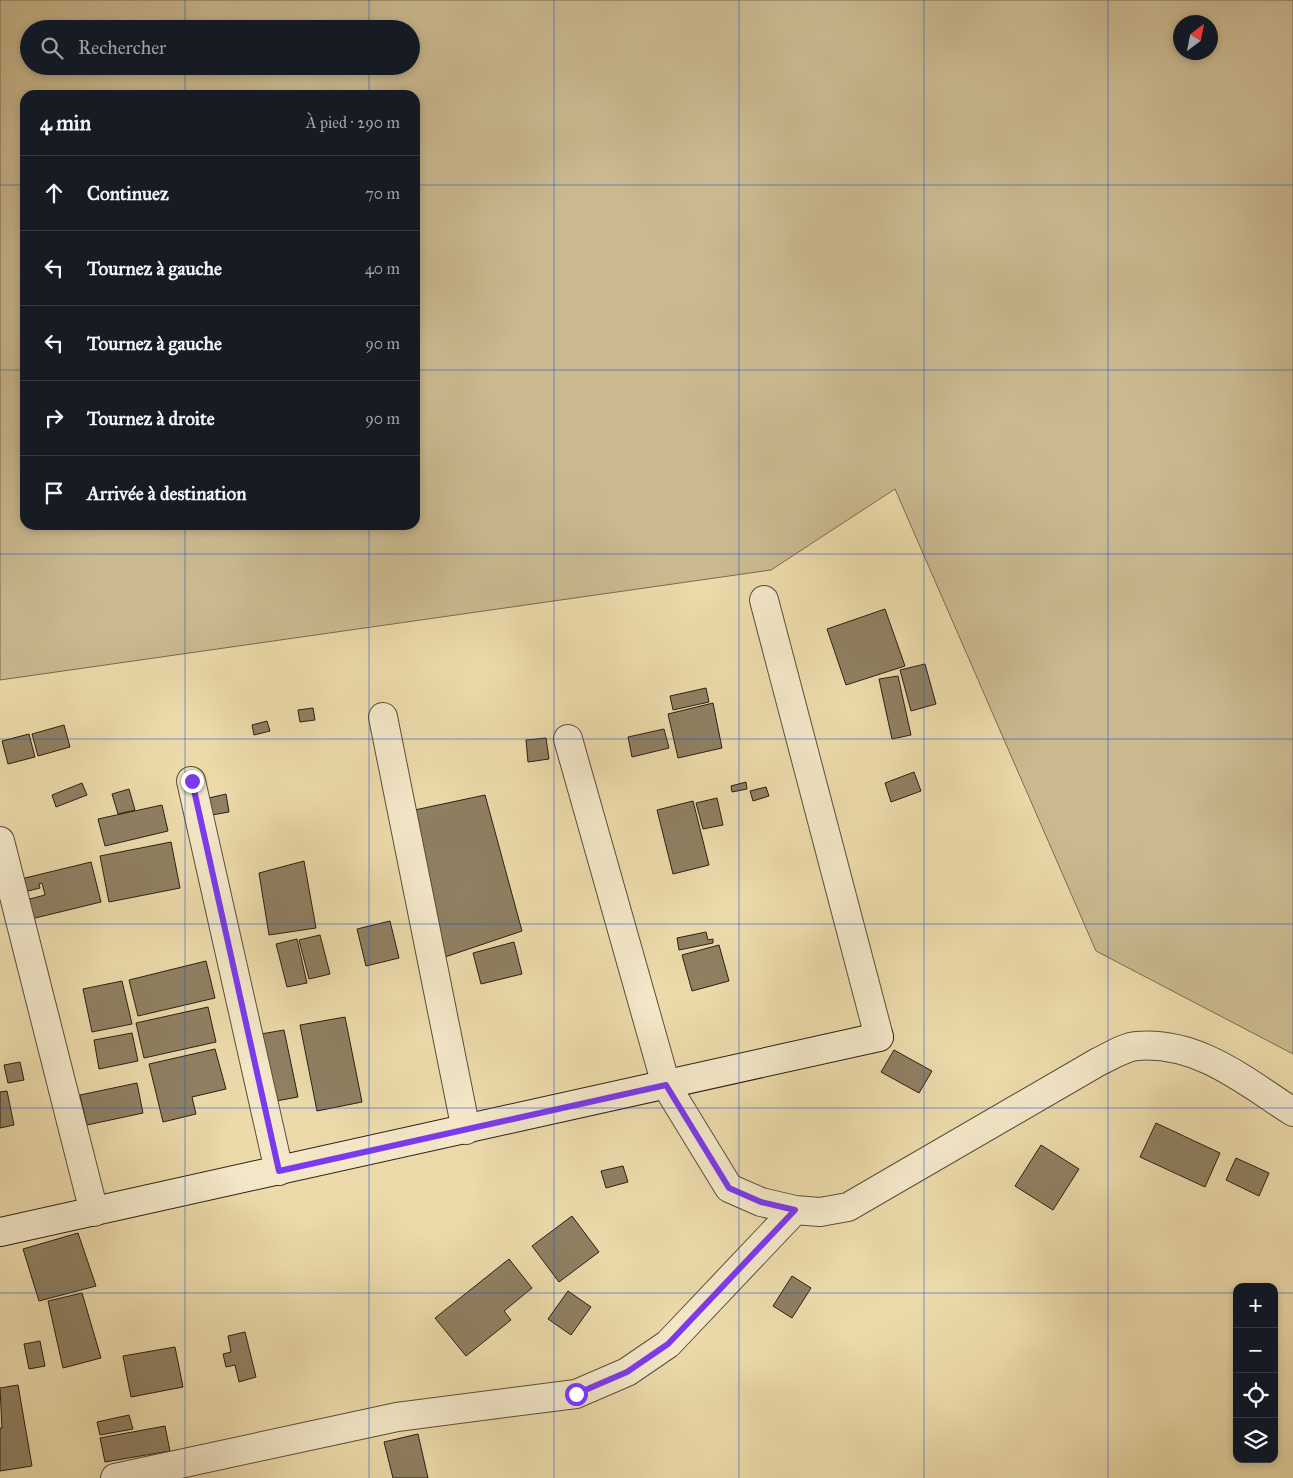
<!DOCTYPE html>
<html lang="fr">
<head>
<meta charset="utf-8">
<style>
	body { margin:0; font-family:"IM FELL Great Primer",serif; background:#242831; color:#f1f3f6 }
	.controls { position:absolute; right:15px; bottom:15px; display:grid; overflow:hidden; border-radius:10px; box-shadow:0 2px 8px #0003 }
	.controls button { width:45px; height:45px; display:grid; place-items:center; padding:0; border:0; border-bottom:1px solid #363941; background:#171b24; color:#f1f3f6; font:25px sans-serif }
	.compass { position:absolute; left:1173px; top:15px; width:45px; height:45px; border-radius:50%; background:#171b24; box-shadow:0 2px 8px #0003; rotate:32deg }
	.stop { position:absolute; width:15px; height:15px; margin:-11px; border:4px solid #7c3aed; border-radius:50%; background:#fff }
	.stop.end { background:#7c3aed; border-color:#fff; box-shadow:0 1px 5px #0008 }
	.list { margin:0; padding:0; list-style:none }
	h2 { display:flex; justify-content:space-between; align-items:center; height:65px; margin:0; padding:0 20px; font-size:21px }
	h2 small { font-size:16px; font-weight:400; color:#9ea1a6 }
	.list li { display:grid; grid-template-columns:32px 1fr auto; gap:15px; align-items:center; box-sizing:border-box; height:75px; padding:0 20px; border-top:1px solid #363941 }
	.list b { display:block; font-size:19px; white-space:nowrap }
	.list em { font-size:16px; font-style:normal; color:#9ea1a6 }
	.icon { flex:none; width:28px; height:28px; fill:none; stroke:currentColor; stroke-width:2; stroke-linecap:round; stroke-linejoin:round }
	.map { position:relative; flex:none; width:1293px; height:1478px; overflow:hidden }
	.search { position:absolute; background:#171b24; box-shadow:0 2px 8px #0003; left:20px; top:20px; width:400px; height:55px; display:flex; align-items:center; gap:12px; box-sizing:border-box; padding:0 18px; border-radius:28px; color:#9ea1a6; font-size:19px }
	.panel { position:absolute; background:#171b24; box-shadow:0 2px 8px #0003; left:20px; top:90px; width:400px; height:440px; border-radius:15px }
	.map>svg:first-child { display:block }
	.green { fill:#cbba90; stroke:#7a6c52; fill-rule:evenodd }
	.building { fill:#8f8062; stroke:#2a1f14 }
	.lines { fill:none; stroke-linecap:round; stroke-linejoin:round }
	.street-casing { stroke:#5a4e3a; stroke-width:30 }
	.secondary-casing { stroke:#2a1f14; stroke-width:30 }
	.street { stroke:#f3e7c8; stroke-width:28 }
	.secondary { stroke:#f3e7c8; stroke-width:28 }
	.route { stroke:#7c3aed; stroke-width:6 }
	.grid { fill:none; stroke:#1d4ed8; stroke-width:1; stroke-opacity:0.55 }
</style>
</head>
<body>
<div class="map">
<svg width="1293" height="1478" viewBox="0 0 1293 1478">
	<rect width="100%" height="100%" fill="#ecdaaa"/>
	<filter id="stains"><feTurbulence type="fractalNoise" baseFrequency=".004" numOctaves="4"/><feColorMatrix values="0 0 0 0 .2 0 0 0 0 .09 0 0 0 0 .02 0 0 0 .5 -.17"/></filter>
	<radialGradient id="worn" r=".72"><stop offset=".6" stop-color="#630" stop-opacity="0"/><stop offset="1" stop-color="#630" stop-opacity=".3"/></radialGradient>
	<path class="green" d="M0,0H1293V1054L1096,951L895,489L771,570L0,680ZM1180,22H1210V52H1180ZM29,29H411V66H29ZM25,95H415V525H25Z"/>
	<path class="building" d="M885,609L905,666L846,685L827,629Z
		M925,664L936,704L911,711L900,670Z
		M898,676L911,735L892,739L879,679Z
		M706,688L709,702L673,710L670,696Z
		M713,703L722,748L678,758L668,714Z
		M313,708L315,720L300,722L298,710Z
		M267,721L270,731L254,735L252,725Z
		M64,725L70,747L38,756L32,734Z
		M664,729L669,748L632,757L628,737Z
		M29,734L35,757L8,764L2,741Z
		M546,738L549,759L528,762L526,740Z
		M914,772L921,791L891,802L885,783Z
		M746,782L747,789L732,792L731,786Z
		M82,783L87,795L56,807L52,795Z
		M766,787L769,796L753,801L750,791Z
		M129,789L135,810L118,814L112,794Z
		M226,794L229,812L212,815L209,798Z
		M485,795L522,931L445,957L410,811Z
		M717,798L723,825L703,829L696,803Z
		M693,801L709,865L673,874L657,810Z
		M162,805L168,831L105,846L98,819Z
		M171,842L180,888L109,902L100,856Z
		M304,861L316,928L269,935L259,873Z
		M91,862L101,902L31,919L26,900L45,895L42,883L39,884L40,888L24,892L21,879Z
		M390,921L399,958L366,966L357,929Z
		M706,932L708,940L713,939V943L679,950L677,938Z
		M320,935L330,974L309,979L299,940Z
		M297,939L307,983L287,987L276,944Z
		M514,942L522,974L481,984L473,953Z
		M719,945L729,981L692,991L682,955Z
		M206,961L215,998L138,1016L129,980Z
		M122,981L132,1024L92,1032L83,989Z
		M208,1007L216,1042L144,1058L136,1023Z
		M345,1017L362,1102L317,1111L300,1025Z
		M284,1030L298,1097L276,1101L261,1034Z
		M132,1033L138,1061L99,1069L94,1040Z
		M215,1049L226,1089L192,1097L196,1114L163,1122L149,1064Z
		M894,1050L932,1071L919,1093L881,1072Z
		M20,1062L24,1080L8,1083L4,1065Z
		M137,1083L143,1113L87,1125L80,1095Z
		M7,1091L14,1125L0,1128V1092Z
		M1156,1123L1220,1153L1205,1187L1140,1157Z
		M1041,1145L1079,1169L1053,1210L1015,1186Z
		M1236,1158L1269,1173L1259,1196L1226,1180Z
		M623,1166L628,1182L606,1188L601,1171Z
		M572,1216L599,1252L559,1282L532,1246Z
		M78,1233L96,1286L39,1301L23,1249Z
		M509,1259L532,1288L504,1311L511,1320L466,1356L435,1318Z
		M792,1276L811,1288L792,1318L773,1306Z
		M568,1291L591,1307L571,1335L548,1319Z
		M82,1293L101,1358L63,1368L48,1301Z
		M245,1332L256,1377L239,1382L235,1365L226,1367L223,1354L231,1352L228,1336Z
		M40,1341L45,1366L29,1369L24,1344Z
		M175,1347L183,1387L131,1397L123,1356Z
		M18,1385L32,1466L0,1471V1428H2L0,1388Z
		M129,1415L133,1429L100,1435L97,1422Z
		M165,1426L170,1451L105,1462L100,1438Z
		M418,1434L428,1478H393L384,1442Z"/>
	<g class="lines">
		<defs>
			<path id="street" d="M764,600L879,1037
				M383,717L466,1130
				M568,739L666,1085L729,1188L761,1202L795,1210L820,1212L848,1207L1098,1062C1109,1057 1124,1047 1137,1046C1198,1041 1245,1081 1293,1112
				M191,781L279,1171
				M0,841L94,1212
				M115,1478L397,1417L576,1394L627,1372L668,1344L795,1210"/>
			<path id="secondary" d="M0,1232L879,1037"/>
		</defs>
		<use href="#street" class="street-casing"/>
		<use href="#secondary" class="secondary-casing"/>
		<use href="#street" class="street"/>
		<use href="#secondary" class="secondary"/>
	</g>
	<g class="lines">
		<path class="route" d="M192,781L279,1171L666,1085L729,1188L761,1202L795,1210L668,1344L627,1372L576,1394"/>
	</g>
	<path class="grid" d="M185,0V29M369,0V29M554,0V1478M739,0V1478M924,0V1478M1108,0V1478M185,66V95M369,66V95M0,185H25M415,185H1293M0,370H25M415,370H1293M185,525V1478M369,525V1478M0,554H1293M0,739H1293M0,924H1293M0,1108H1293M0,1293H1237M1274,1293H1293"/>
	<rect width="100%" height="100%" filter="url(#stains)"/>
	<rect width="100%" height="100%" fill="url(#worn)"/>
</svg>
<div class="controls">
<button>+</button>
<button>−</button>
<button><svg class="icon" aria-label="locate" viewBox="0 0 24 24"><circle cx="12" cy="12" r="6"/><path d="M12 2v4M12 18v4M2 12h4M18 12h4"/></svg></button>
<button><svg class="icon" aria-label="layers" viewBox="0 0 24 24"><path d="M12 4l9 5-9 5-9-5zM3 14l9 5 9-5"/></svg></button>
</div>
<svg class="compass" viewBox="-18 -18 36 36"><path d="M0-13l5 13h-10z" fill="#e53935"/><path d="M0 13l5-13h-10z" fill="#9ea1a6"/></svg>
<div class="stop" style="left:576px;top:1394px"></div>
<div class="stop end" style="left:192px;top:781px"></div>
<div class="search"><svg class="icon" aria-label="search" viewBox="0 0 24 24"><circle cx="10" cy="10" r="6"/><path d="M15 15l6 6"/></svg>Rechercher</div>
<section class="panel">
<h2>4 min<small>À pied · 290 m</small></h2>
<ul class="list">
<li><svg class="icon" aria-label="ahead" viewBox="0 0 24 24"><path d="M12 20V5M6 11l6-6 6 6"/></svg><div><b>Continuez</b></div><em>70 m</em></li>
<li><svg class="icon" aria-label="left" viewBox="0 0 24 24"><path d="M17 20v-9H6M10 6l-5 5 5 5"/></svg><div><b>Tournez à gauche</b></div><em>40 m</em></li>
<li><svg class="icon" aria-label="left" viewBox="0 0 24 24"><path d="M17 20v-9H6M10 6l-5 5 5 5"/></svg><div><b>Tournez à gauche</b></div><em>90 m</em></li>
<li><svg class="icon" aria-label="right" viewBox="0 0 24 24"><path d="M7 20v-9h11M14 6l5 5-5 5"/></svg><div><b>Tournez à droite</b></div><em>90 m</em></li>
<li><svg class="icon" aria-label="arrive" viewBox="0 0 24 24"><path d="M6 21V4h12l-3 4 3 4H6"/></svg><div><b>Arrivée à destination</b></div></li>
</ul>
</section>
</div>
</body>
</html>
